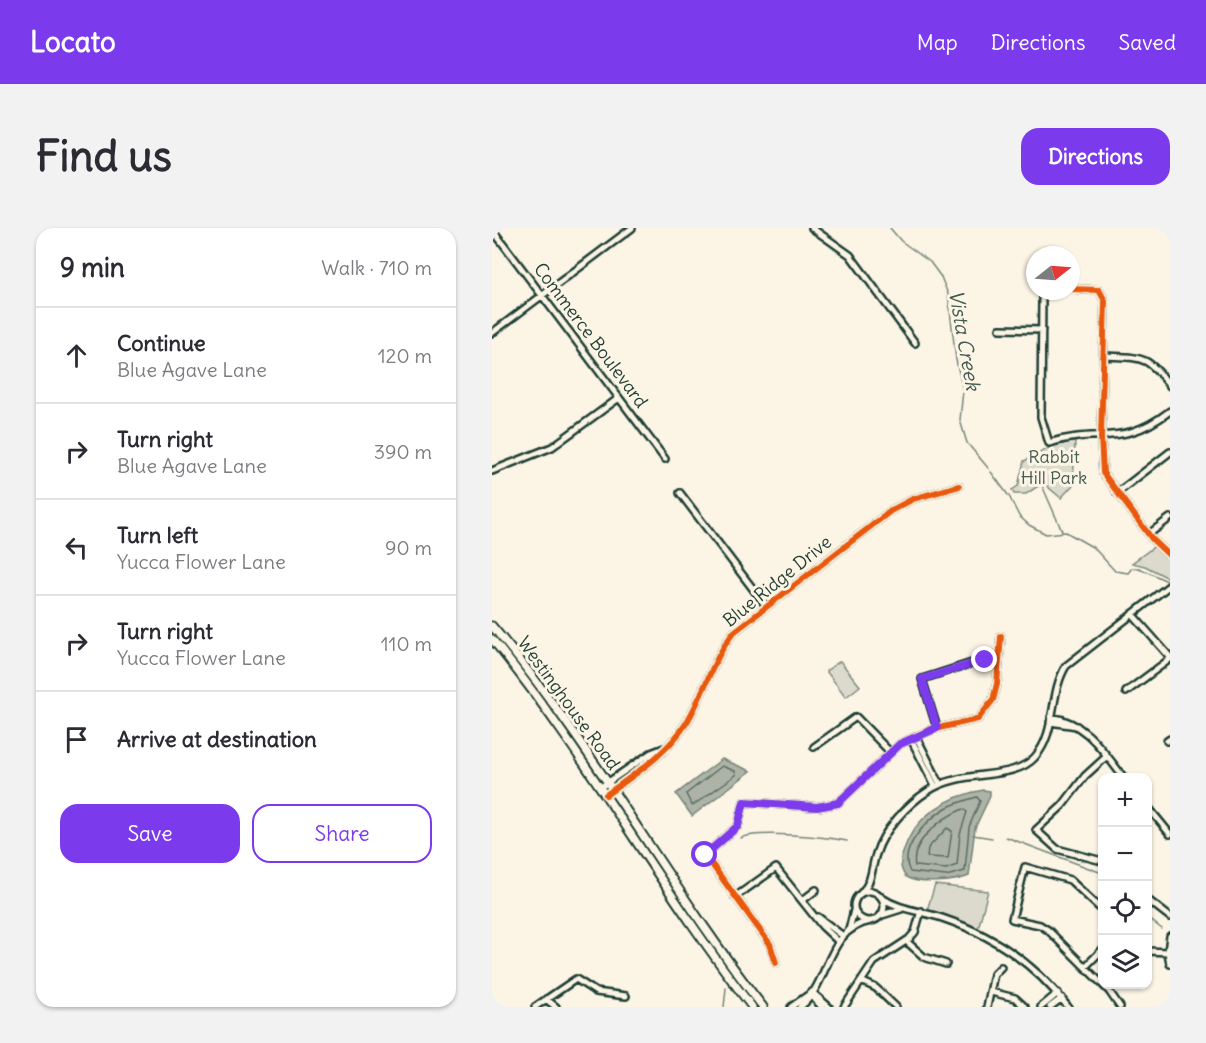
<!DOCTYPE html>
<html lang="en">
<head>
<meta charset="utf-8">
<style>
	body { margin:0; font-family:Delius,sans-serif; background:#f2f2f3; color:#2b2b33 }
	.controls { position:absolute; right:18px; bottom:18px; display:grid; overflow:hidden; border-radius:12px; box-shadow:0 2px 4px #0004 }
	.controls button { width:54px; height:54px; display:grid; place-items:center; padding:0; border:0; border-bottom:2px solid #e1e1e2; background:#fff; color:#2b2b33; font:30px sans-serif }
	.compass { position:absolute; left:534px; top:18px; width:54px; height:54px; border-radius:50%; background:#fff; box-shadow:0 2px 4px #0004; rotate:73deg }
	.stop { position:absolute; width:18px; height:18px; margin:-14px; border:4px solid #7c3aed; border-radius:50%; background:#fff }
	.stop.end { background:#7c3aed; border-color:#fff; box-shadow:0 2px 6px #0008 }
	.list { margin:0; padding:0; list-style:none }
	h2 { display:flex; justify-content:space-between; align-items:center; height:78px; margin:0; padding:0 24px; font-size:26px }
	h2 small { font-size:20px; font-weight:400; color:#7c7c81 }
	.list li { display:grid; grid-template-columns:39px 1fr auto; gap:18px; align-items:center; box-sizing:border-box; height:96px; padding:0 24px; border-top:2px solid #e1e1e2 }
	.list b { display:block; font-size:22px; white-space:nowrap }
	.list p { margin:0; font-size:20px; white-space:nowrap; color:#7c7c81 }
	.list em { font-size:20px; font-style:normal; color:#7c7c81 }
	.actions { display:flex; gap:12px; padding:18px 24px }
	.actions a { flex:1; padding:14px 0; border:2px solid #7c3aed; border-radius:18px; text-align:center; font-size:21px; color:#7c3aed }
	.actions .main { background:#7c3aed; color:#fff }
	.icon { flex:none; width:33px; height:33px; fill:none; stroke:currentColor; stroke-width:2; stroke-linecap:round; stroke-linejoin:round }
	.map { position:relative; flex:none; width:678px; height:779px; overflow:hidden; border-radius:18px }
	header { display:flex; align-items:center; gap:36px; box-sizing:border-box; height:84px; padding:0 30px; background:#7c3aed; color:#fff }
	header strong { font-size:28px }
	nav { display:flex; gap:33px; margin-inline-start:auto; font-size:21px }
	.intro { display:flex; align-items:center; justify-content:space-between; box-sizing:border-box; height:144px; padding:0 36px }
	h1 { margin:0; font-size:42px }
	.button { padding:15px 27px; border-radius:18px; background:#7c3aed; color:#fff; font-size:21px; font-weight:700 }
	main { display:flex; gap:36px; padding:0 36px }
	aside { flex:1; background:#fff; border-radius:18px; box-shadow:0 2px 4px #0004 }
	.map>svg:first-child { display:block }
	.green { fill:#dcdacc; stroke:#7e8c80; stroke-width:1.5 }
	.water { fill:#aeb3a7; stroke:#758479; stroke-width:1.5 }
	.lines { fill:none; stroke-linecap:round; stroke-linejoin:round }
	.shore { stroke:#586c62; stroke-width:1.5 }
	.stream { stroke:#758479; stroke-width:1.5 }
	.minor-casing { stroke:#1f3d34; stroke-width:10 }
	.major-casing { stroke:#1f3d34; stroke-width:11 }
	.minor { stroke:#fcf5e5; stroke-width:5 }
	.major { stroke:#fcf5e5; stroke-width:7 }
	.cycleway-casing { stroke:#fcf5e5; stroke-width:10 }
	.cycleway { stroke:#e8590c; stroke-width:6 }
	.route { stroke:#7c3aed; stroke-width:8 }
	.labels { text-anchor:middle; dominant-baseline:central; stroke-width:6; stroke-linejoin:round; paint-order:stroke }
	.street-label { font-size:18px; fill:#1f3d34; stroke:#fcf5e5 }
	.park-label { font-size:18px; fill:#455c52; stroke:#fcf5e5 }
	.water-label { font-size:20px; font-style:italic; fill:#435a51; stroke:#fcf5e5 }
</style>
</head>
<body>
<header>
<strong>Locato</strong>
<nav><a>Map</a><a>Directions</a><a>Saved</a></nav>
</header>
<div class="intro"><h1>Find us</h1><a class="button">Directions</a></div>
<main>
<aside>
<h2>9 min<small>Walk · 710 m</small></h2>
<ul class="list">
<li><svg class="icon" aria-label="ahead" viewBox="0 0 24 24"><path d="M12 20V5M6 11l6-6 6 6"/></svg><div><b>Continue</b><p>Blue Agave Lane</p></div><em>120 m</em></li>
<li><svg class="icon" aria-label="right" viewBox="0 0 24 24"><path d="M7 20v-9h11M14 6l5 5-5 5"/></svg><div><b>Turn right</b><p>Blue Agave Lane</p></div><em>390 m</em></li>
<li><svg class="icon" aria-label="left" viewBox="0 0 24 24"><path d="M17 20v-9H6M10 6l-5 5 5 5"/></svg><div><b>Turn left</b><p>Yucca Flower Lane</p></div><em>90 m</em></li>
<li><svg class="icon" aria-label="right" viewBox="0 0 24 24"><path d="M7 20v-9h11M14 6l5 5-5 5"/></svg><div><b>Turn right</b><p>Yucca Flower Lane</p></div><em>110 m</em></li>
<li><svg class="icon" aria-label="arrive" viewBox="0 0 24 24"><path d="M6 21V4h12l-3 4 3 4H6"/></svg><div><b>Arrive at destination</b></div></li>
</ul>
<div class="actions"><a class="main">Save</a><a>Share</a></div>
</aside>
<div class="map">
<svg width="678" height="779" viewBox="0 0 678 779">
	<rect width="100%" height="100%" fill="#fcf5e5"/>
	<filter id="ink" filterUnits="userSpaceOnUse"><feTurbulence type="fractalNoise" baseFrequency=".0167" numOctaves="2"/><feDisplacementMap in="SourceGraphic" scale="12" xChannelSelector="R" yChannelSelector="G"/><feConvolveMatrix kernelMatrix="1 2 1 2 8 2 1 2 1" color-interpolation-filters="sRGB"/></filter>
	<g filter="url(#ink)">
		<path class="green" d="M583,213L581,257L569,270L551,255L534,266H522L520,262L526,258L532,233L561,218Z
			M663,318L678,330V351L653,338L640,335Z
			M348,433L368,458L354,469L334,443Z
			M443,657L496,663L486,701L435,682Z"/>
		<path class="water" d="M230,531L259,543L200,588L184,566Z
			M491,562L498,563V568L483,600L477,648C462,654 427,657 414,649C407,640 408,632 412,622C423,587 457,568 491,562Z"/>
		<g class="lines">
			<path class="shore" d="M230,538L243,543L244,547L200,578L194,566Z
				M485,569L488,573L477,599L473,643L454,648L418,644C405,621 436,591 454,580C464,575 474,572 485,569Z
				M471,581L475,584L468,606L465,637L454,641L423,638C418,613 451,589 471,581Z
				M455,600L460,603L456,630L435,629L436,620Z"/>
			<path class="stream" d="M398,0L409,13L438,34L449,49L456,66L464,132L471,162L468,192L475,215L497,241
				M499,244L516,267
				M549,255L570,303
				M517,268L527,288L537,297L554,306L574,304L602,320L623,343L636,345L640,340H647L675,353
				M481,607L500,610
				M514,609L610,645
				M249,610C265,602 334,609 355,613
				M656,690L670,701
				M232,779L234,760"/>
			<defs>
				<path id="minor" d="M320,0L358,27L423,115
					M0,1L173,231
					M579,61L607,62L613,73L609,209L611,245L660,311L678,328
					M553,63L550,66L549,189L557,215C608,199 629,221 678,183
					M508,101L550,102
					M0,105L140,0
					M611,128C650,130 654,126 678,158
					M0,243L60,219L127,170
					M188,265L274,378
					M625,265L678,224
					M657,306L678,290
					M640,386L678,429
					M634,464L678,431
					M559,489C595,495 610,522 632,550
					M558,494L585,498
					M445,500L430,451L483,434L507,432
					M424,508L448,556
					M419,511L443,558
					M675,513L678,511
					M322,519L364,489L398,524
					M109,559L159,525L172,520
					M114,567C144,545 175,526 195,494C213,464 220,432 242,404L400,282L421,271L467,258
					M656,579L678,606
					M610,633L565,621L544,602L570,578L593,548L615,528
					M362 678a15 15 0 1 1 30 0a15 15 0 1 1-30 0Z
					M370,664C381,652 379,641 384,626C391,602 416,576 436,563C470,540 521,554 543,529C565,505 557,465 574,438L678,357
					M243,669L284,640L330,698L346,713
					M390,670C408,682 430,683 450,690C501,707 544,737 576,779
					M311,672L324,662
					M656,672L678,689
					M610,682L578,652L533,639L520,691L548,697L556,702L617,763L628,779
					M390,687L409,681
					M326,689L351,708
					M357,702L362,682
					M678,708L676,724L678,736
					M414,713L432,729L454,736
					M656,723L676,724
					M284,735L278,716L213,627L246,598L252,574L325,579L346,575L408,516L438,502L486,491L501,472L505,456L509,408
					M593,739L610,722
					M369,753L384,760L404,779
					M320,764L337,779
					M499,764L523,770L533,779
					M318,766L330,779
					M54,771L64,779
					M43,779L84,751L104,764L134,768
					M299,779L316,767
					M308,779C339,755 333,701 379,693
					M352,779L382,734L417,711L423,704L429,683
					M495,779L502,746L509,739
					M549,779L566,765
					M558,779L570,770"/>
				<path id="major" d="M0,398C101,517 175,656 271,779
					M0,411C95,527 168,660 260,779"/>
			</defs>
			<use href="#minor" class="minor-casing"/>
			<use href="#major" class="major-casing"/>
			<use href="#minor" class="minor"/>
			<use href="#major" class="major"/>
			<defs>
				<path id="cycleway" d="M579,61L607,62L613,73L609,209L611,245L660,311L678,328
					M114,567C144,545 175,526 195,494C213,464 220,432 242,404L400,282L421,271L467,258
					M284,735L278,716L213,627L246,598L252,574L325,579L346,575L408,516L438,502L486,491L501,472L505,456L509,408"/>
			</defs>
			<use href="#cycleway" class="cycleway-casing"/>
			<use href="#cycleway" class="cycleway"/>
		</g>
	</g>
	<g class="lines" filter="url(#ink)">
		<path class="route" d="M213,627L246,598L252,574L325,579L346,575L408,516L445,500L430,451L493,432"/>
	</g>
	<g class="labels">
		<g class="street-label">
			<text transform="translate(99 107) rotate(53)">Commerce Boulevard</text>
			<text transform="translate(285 353) rotate(-39)">Blue Ridge Drive</text>
			<text transform="translate(77 475) rotate(54)">Westinghouse Road</text>
		</g>
		<g class="park-label">
			<text x="562" y="228">Rabbit<tspan x="562" dy="21">Hill Park</tspan></text>
		</g>
		<g class="water-label">
			<text transform="translate(473 112) rotate(80)">Vista Creek</text>
		</g>
	</g>
</svg>
<div class="controls">
<button>+</button>
<button>−</button>
<button><svg class="icon" aria-label="locate" viewBox="0 0 24 24"><circle cx="12" cy="12" r="6"/><path d="M12 2v4M12 18v4M2 12h4M18 12h4"/></svg></button>
<button><svg class="icon" aria-label="layers" viewBox="0 0 24 24"><path d="M12 4l9 5-9 5-9-5zM3 14l9 5 9-5"/></svg></button>
</div>
<svg class="compass" viewBox="-18 -18 36 36"><path d="M0-13l5 13h-10z" fill="#e53935"/><path d="M0 13l5-13h-10z" fill="#7c7c81"/></svg>
<div class="stop" style="left:213px;top:627px"></div>
<div class="stop end" style="left:493px;top:432px"></div>
</div>
</main>
</body>
</html>
